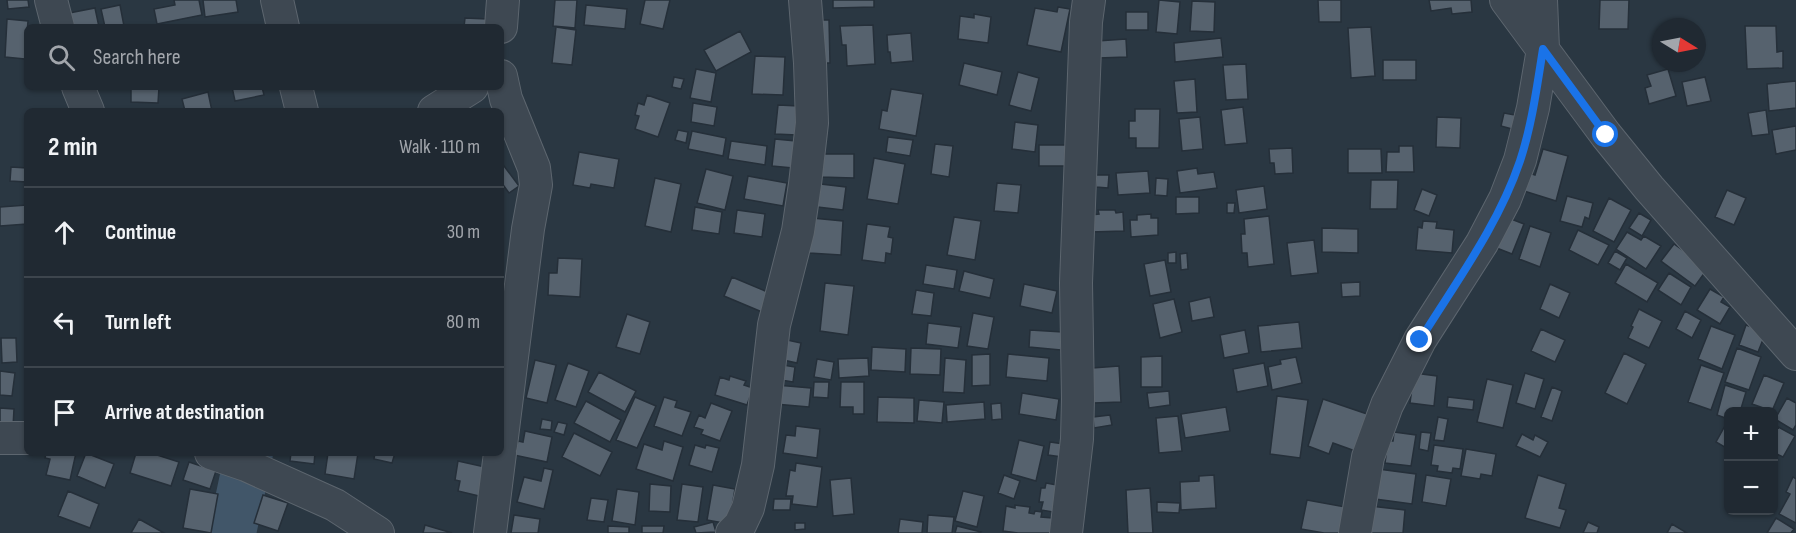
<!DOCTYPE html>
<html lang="en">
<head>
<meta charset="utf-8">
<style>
	body { margin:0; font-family:"Sofia Sans Condensed",sans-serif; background:#28313a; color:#f1f3f6 }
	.controls { position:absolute; right:18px; bottom:18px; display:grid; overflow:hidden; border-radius:9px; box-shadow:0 2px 4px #0004 }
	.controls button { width:54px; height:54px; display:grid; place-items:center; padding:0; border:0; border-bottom:2px solid #3d454d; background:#202932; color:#f1f3f6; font:30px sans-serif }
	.compass { position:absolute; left:1652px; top:18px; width:54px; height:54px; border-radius:50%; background:#202932; box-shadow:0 2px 4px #0004; rotate:100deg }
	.stop { position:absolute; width:18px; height:18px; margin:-14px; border:4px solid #1a73e8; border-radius:50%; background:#fff }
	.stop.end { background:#1a73e8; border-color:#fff; box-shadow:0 2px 6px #0008 }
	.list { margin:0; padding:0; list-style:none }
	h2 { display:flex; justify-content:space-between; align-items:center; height:78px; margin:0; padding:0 24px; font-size:26px }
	h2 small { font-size:20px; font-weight:400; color:#a2a6ac }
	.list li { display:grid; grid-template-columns:39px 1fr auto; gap:18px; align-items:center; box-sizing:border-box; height:90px; padding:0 24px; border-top:2px solid #3d454d }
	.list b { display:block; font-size:22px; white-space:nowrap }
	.list em { font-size:20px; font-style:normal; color:#a2a6ac }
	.icon { flex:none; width:33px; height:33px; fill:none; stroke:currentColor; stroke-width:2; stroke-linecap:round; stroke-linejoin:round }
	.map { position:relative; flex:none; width:1796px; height:533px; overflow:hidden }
	.search { position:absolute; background:#202932; box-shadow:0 2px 4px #0004; left:24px; top:24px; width:480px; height:66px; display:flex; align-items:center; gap:15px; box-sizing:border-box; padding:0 21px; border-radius:9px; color:#a2a6ac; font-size:22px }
	.panel { position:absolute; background:#202932; box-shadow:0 2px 4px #0004; left:24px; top:108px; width:480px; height:348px; border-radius:9px }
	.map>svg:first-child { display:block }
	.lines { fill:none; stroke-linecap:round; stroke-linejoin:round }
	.river { stroke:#415669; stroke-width:48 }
	.building { fill:#56626e; stroke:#252f39; stroke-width:1.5 }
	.minor-casing { stroke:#5d666f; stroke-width:34 }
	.minor { stroke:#3e4852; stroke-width:32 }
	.route { stroke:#1a73e8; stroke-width:8 }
</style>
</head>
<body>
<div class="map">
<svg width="1796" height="533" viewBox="0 0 1796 533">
	<rect width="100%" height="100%" fill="#2a3742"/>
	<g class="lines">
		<path class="river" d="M232,533L249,453"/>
	</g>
	<path class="building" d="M7,0H28L29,7L8,9Z
		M174,0H199L202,15L157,24L154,9L175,5Z
		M203,0H236L238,12L205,17Z
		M555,0H577L575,28L553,26Z
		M645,0H670L663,29L640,24Z
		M833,0H874V7L833,8Z
		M1159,0L1180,2L1177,34L1156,32Z
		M1318,0H1341V22H1319Z
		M1429,0H1471L1472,12L1452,14L1451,8L1431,11Z
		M1600,0H1629L1628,29H1599Z
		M1192,1L1215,2L1214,32L1190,31Z
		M120,5L124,26L105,27L101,9Z
		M586,5L627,9L625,29L584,25Z
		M1058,7L1070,9L1061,52L1027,45L1035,8L1057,12Z
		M95,8L99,27H66L64,14Z
		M1126,12H1148V30H1126Z
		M974,14L991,17L988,43L958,39L960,16L974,18Z
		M465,18L488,19V27H464Z
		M7,19L28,21L25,59L5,57Z
		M816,20H829L830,63H817Z
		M873,25L875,64L847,66L846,45H842L840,26Z
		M1745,26H1776L1777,52L1783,51V68L1747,69Z
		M556,27L576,30L572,65L552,63Z
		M1371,27L1375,76L1351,78L1348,28Z
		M740,31L751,52L716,71L704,50Z
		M911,33L913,61L891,63L890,52H888L887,35Z
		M1221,38L1223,57L1175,62L1174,43Z
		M1126,39L1127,57L1098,58L1097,41Z
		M755,56L785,57L783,95L752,94Z
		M1383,60H1416V80H1383Z
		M964,63L1002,72L997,95L959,85Z
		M1246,64L1248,99L1226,100L1223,65Z
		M696,69L716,73L711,102L690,98Z
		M1668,69L1676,96L1649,104L1645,88L1651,86L1647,75Z
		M1018,72L1039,78L1031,111L1009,105Z
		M674,77L684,79L681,89L672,87Z
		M1705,77L1711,101L1687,106L1682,82Z
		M1195,79L1197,112L1177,113L1174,81Z
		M1796,81V108L1769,111L1767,84Z
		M131,87H159L158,103L131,102Z
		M232,87H262L264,95L235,101Z
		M891,89L923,94L916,136L879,129L882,110L887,111Z
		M208,92L212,111H185L182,99Z
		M647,95L670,103L658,137L635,129L639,116L635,115L638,103L644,105Z
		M693,103L717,107L714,126L691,122Z
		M778,105L799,106L797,135L775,134Z
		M1243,107L1247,143L1225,145L1221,110Z
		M1135,109H1160L1159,148H1136V138H1129V121H1135Z
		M1766,110L1769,134L1752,136L1748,113Z
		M1504,113L1515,115L1512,129L1501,126Z
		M1200,117L1203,149L1182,151L1179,119Z
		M1437,117L1461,118L1460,148L1436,147Z
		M1015,122L1038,125L1035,152L1012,149Z
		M1796,126V150L1776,154L1772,130Z
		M678,130L688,132L686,143L675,140Z
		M692,131L726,138L723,156L688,149Z
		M888,137L913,140L910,156L886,152Z
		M775,139L796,141L793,168L772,166Z
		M731,141L767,146L765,165L728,159Z
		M935,144L953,146L949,177L931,174Z
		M1039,145H1071L1072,166H1039Z
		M1399,146H1413L1414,172H1386L1387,152H1399Z
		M1292,148L1293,173L1275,174L1274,163H1270L1269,149Z
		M1348,149H1381L1382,173H1348Z
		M1543,149L1568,156L1556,201L1524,191L1529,173L1535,175Z
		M579,152L619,159L614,188L591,184L590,188L573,185Z
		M821,154H854V178L820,177Z
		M874,158L905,164L898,204L867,199Z
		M501,162L519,186L509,193L501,182Z
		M11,167L27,168V182L10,181Z
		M1197,168L1198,174L1214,172L1217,188L1180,193L1177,171Z
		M706,169L733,176L725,210L697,203Z
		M1148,171L1150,193L1118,195L1116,173Z
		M1096,175H1109L1108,188L1096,187Z
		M748,176L787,183L783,206L744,199Z
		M655,178L681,184L671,232L645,226Z
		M1156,178L1168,179L1167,196L1155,195Z
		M1371,180H1398L1397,209H1370Z
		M812,183L846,187L843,210L809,206Z
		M997,183L1021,185L1018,213L994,211Z
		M1264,186L1267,209L1239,213L1236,190Z
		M1422,189L1437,195L1429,216L1414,210Z
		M1727,190L1746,198L1734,225L1715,217Z
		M1567,196L1593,203L1589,219L1585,217L1582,227L1560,221Z
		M1176,197H1199V213L1176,214Z
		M1609,198L1631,210L1614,242L1593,231Z
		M1227,203H1235L1234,213H1227Z
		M27,205V224L0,226V207Z
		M695,207L722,212L719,234L692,230Z
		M737,210L765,214L762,237L734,233Z
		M1098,210H1115L1116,213L1123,212L1124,231L1090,232V215L1099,214Z
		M1639,213L1651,220L1642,236L1629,228Z
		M1151,214V218H1158V235L1131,237L1130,220H1137V215Z
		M1269,216L1274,264L1248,267L1247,253H1242L1241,234H1245L1244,219Z
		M954,217L981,221L975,260L947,255Z
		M1506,217L1524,224L1512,254L1494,247Z
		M812,218L843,221L841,255L809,253Z
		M1423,221L1437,222L1436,228L1454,230L1452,253L1416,250L1418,227L1422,228Z
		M867,224L890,227L888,237L893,238L891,254L886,253L885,263L862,260Z
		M1530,226L1551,233L1540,267L1519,259Z
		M1322,228L1358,229V253L1322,252Z
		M1578,230L1609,245L1598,265L1569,250Z
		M1627,232L1641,240L1644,236L1661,246L1646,269L1616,249Z
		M1314,240L1318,273L1291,276L1287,243Z
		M1674,244L1708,268L1695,286L1661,261Z
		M1615,251L1627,258L1620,270L1608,263Z
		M1176,252V263H1168V253Z
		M1187,253L1188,269L1181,270L1180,254Z
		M558,258L582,259L580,297L548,295L549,273H557Z
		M1165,260L1171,292L1150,296L1144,264Z
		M1626,264L1658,283L1647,302L1615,283Z
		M926,265L957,270L954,289L923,284Z
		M964,271L994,279L990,298L959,291Z
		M1669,273L1691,287L1681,305L1658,290Z
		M732,277L770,293L762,312L724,296Z
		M1360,282V296L1342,297L1341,283Z
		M825,283L854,286L848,335L820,331Z
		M1024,284L1057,291L1052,313L1020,306Z
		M1550,284L1570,293L1559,318L1540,309Z
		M1710,289L1724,297L1721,302L1730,307L1720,324L1697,310Z
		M916,290L934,293L931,316L912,314Z
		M1210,297L1214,317L1192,321L1189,302Z
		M1174,299L1182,332L1160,338L1153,304Z
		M1639,309L1662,321L1649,348L1628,338L1633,327L1631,326Z
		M1685,311L1701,320L1692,338L1676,329Z
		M973,313L994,317L988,349L967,346Z
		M627,314L650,322L640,354L616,347Z
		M1299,322L1302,348L1261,352L1258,326Z
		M928,323L961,327L958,348L926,344Z
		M1746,325L1766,332L1758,352L1739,345Z
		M1711,326L1735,335L1722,369L1698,359Z
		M1541,329L1565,340L1555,362L1531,351Z
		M1030,330L1063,332L1061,350L1029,347Z
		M1245,330L1249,353L1224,358L1220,335Z
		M1,338H16L17,362L2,363Z
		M778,338L801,343L797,363L774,358Z
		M872,347L906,349L905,372L871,370Z
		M911,348L941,349L940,375L910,374Z
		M1737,348L1761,357L1749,390L1725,382Z
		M1624,353L1646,364L1627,404L1605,393Z
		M990,354V385L972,386V355Z
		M1008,354L1049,358L1047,381L1006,377Z
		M1162,356V387H1141V357Z
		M1296,357L1302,383L1272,390L1268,367L1281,364L1280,360Z
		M868,358L869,376L839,378L838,359Z
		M945,358L966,360L964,393L943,392Z
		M817,359L834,362L831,380L814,377Z
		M535,360L556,365L547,403L526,398Z
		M568,363L589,371L576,407L555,400Z
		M1264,363L1268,386L1237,392L1233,369Z
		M777,364L795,367L793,382L775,379Z
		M1701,365L1724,373L1711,410L1688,402Z
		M1119,366L1121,402L1093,403L1092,368Z
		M0,371L15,373L12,396L0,395Z
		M599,372L636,391L625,412L588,392Z
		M1414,373L1437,376L1434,406L1410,403Z
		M1525,373L1544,379L1535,409L1516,403Z
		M1764,375L1784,383L1772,411L1752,404Z
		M730,376L746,381L744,385L753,388L747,405L715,395L720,377L729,380Z
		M1487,379L1513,385L1503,428L1477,422Z
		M814,382H829L828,398L813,397Z
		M841,382H864V414H853V407H840Z
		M776,385L811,388L809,407L775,404Z
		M1725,385L1746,392L1740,412H1728V419L1717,415Z
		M1552,387L1562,391L1552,421L1541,417Z
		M1169,391L1170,405L1149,408L1147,393Z
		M1022,393L1059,399L1056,420L1019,414Z
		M1277,396L1308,400L1300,458L1270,454Z
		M635,397L656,406L637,448L616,440Z
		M664,397L677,401L675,407L691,412L682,436L654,426Z
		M878,397L914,398V423L877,422Z
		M1448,397L1474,400L1473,410L1447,407Z
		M1787,398L1796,403V425L1793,430L1775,419Z
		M1323,399L1370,415L1358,452L1333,443L1329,454L1308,446Z
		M919,400L944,402L942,423L917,421Z
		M586,401L621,420L610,442L574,423Z
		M984,402L985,419L947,422L946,405Z
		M711,403L732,411L720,441L701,434L703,430L694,427L699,415L705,418Z
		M1001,403L1002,419L992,420L991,404Z
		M1226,407L1230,431L1185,438L1181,414Z
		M0,408L14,409L13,427H0Z
		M1110,415L1112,425L1094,428L1093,417Z
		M1178,416L1182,451L1159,453L1156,418Z
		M1438,417L1448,419L1444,441L1434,440Z
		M542,419L552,421L551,430L540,429Z
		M558,422L567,424L564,435L554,432Z
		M1726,424L1728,425V449L1716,442Z
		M796,426L820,429L817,458L783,453L786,435L795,436Z
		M1778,427L1795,436L1783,457L1777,454L1774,460V434Z
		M525,431L552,437L547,462L514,455L518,441L523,442Z
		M1394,432L1416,435L1411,466L1385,463L1388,441H1393Z
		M1421,432L1431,433L1428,451L1419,449Z
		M574,433L612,452L600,476L562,457Z
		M1522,434L1533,440L1535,435L1548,442L1540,457L1516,446Z
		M1019,440L1044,446L1036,481L1011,474Z
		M664,441L683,447L673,481L636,469L644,444L662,450Z
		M1050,442L1064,444L1062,457L1048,455Z
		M695,445L705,448L706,445L719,448L712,472L689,465Z
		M1434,445L1463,449L1460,469L1453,468L1452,473L1437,471L1438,466L1431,465Z
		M1466,449L1496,454L1492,476L1481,474L1480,479L1461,476Z
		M46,453H76L70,480L46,475L50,459L45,458Z
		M86,453L114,464L105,488L77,476Z
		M136,453H151L179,462L171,486L130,473Z
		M291,453H315L314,464L290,461Z
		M328,453H358L354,479L325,474Z
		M375,453H395L392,463L374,459Z
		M458,461L485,467L479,496L458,491L460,481L455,480Z
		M189,462L216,471L210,489L183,480Z
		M796,463L822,467L817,507L792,504L793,496H786L790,470L795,471Z
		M544,468L553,470L544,509L517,502L524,477L541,481Z
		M1378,469L1416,474L1412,504L1375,499Z
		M1004,475L1020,481L1014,499L998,493Z
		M1214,475L1216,508L1181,510L1180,482L1199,481V476Z
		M1426,475L1451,479L1446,506L1422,502Z
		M1538,475L1566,484L1559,508L1566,510L1560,528L1525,518Z
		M1793,477L1796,479V523L1779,514L1790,494L1786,492Z
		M851,478L854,514L833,516L830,480Z
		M1046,483L1057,485L1053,512L1041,510L1043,502H1039L1041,488H1045Z
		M650,484L671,486L670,512L649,511Z
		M682,484L703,487L698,522L677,520Z
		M713,485L735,489L729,524L707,520Z
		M1150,488L1153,533H1128L1126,490Z
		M190,489L218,494L211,533L183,528Z
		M617,489L639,492L635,525L612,521Z
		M68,491L99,504L90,528L58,516Z
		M963,491L984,496L977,527L955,521Z
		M263,495L288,503L278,531L254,523Z
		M591,498L608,500L604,522L587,520Z
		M774,499H791L790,510H773Z
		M1307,500L1351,508L1346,533H1324L1301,529Z
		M1157,502L1180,503L1179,513L1157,512Z
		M1015,505L1030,507L1029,513L1034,514L1035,511L1042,512L1041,517L1053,518L1051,533H1018L1003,531L1006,506L1015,508Z
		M1370,506L1405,510L1403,533H1367Z
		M514,515L540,519L538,533H511Z
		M928,515L954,517L952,533H927Z
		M1776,518L1794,529L1791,533H1767Z
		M139,519L164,533H131Z
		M900,519L923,522L922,533H898Z
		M713,522L716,532L696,533L694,527Z
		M1588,522L1599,527L1597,533H1583Z
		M795,523H805V529L795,530Z
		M1672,524L1687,533H1667Z
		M425,525L452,533H423Z
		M608,526L629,527V533H608Z
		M642,526H664L663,533H642Z
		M957,526L981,532L980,533H955Z"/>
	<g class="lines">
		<defs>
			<path id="minor" d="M51,0L58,27
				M277,0L283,27
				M1506,0L1606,135L1649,188L1796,354
				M501,27L503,0
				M501,76L506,99L534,168L536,185L528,229L501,445
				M78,87L88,111
				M296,87L302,111
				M434,111L472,87
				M0,438H27
				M211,453L246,465L335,505L378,533
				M490,533L500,453
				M732,533L740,525L748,508L758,465L774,325L798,231L805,184L812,123L810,63L805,0
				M1066,533L1077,439L1078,399L1076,283L1086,22L1089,0
				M1355,533L1368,457L1387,405L1420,340L1482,243L1505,199L1520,160L1533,108L1543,49L1541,0"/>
		</defs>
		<use href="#minor" class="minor-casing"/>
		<use href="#minor" class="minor"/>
	</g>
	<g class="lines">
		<path class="route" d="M1420,340C1456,282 1498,226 1520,161C1532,125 1537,86 1543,49L1606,135"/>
	</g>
</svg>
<div class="controls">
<button>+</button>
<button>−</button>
</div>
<svg class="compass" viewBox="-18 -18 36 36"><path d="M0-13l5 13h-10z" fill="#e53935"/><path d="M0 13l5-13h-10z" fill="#a2a6ac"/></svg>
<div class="stop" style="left:1606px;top:135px"></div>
<div class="stop end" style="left:1420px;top:340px"></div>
<div class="search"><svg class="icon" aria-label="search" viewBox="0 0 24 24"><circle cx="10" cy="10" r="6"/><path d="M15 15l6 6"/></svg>Search here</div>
<section class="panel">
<h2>2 min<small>Walk · 110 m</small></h2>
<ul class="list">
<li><svg class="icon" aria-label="ahead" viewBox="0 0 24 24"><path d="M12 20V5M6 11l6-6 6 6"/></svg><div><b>Continue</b></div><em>30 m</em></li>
<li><svg class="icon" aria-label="left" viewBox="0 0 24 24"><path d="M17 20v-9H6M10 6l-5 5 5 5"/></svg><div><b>Turn left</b></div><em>80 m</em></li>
<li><svg class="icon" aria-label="arrive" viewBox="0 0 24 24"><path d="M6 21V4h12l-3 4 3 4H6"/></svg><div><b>Arrive at destination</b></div></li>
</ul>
</section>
</div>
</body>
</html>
